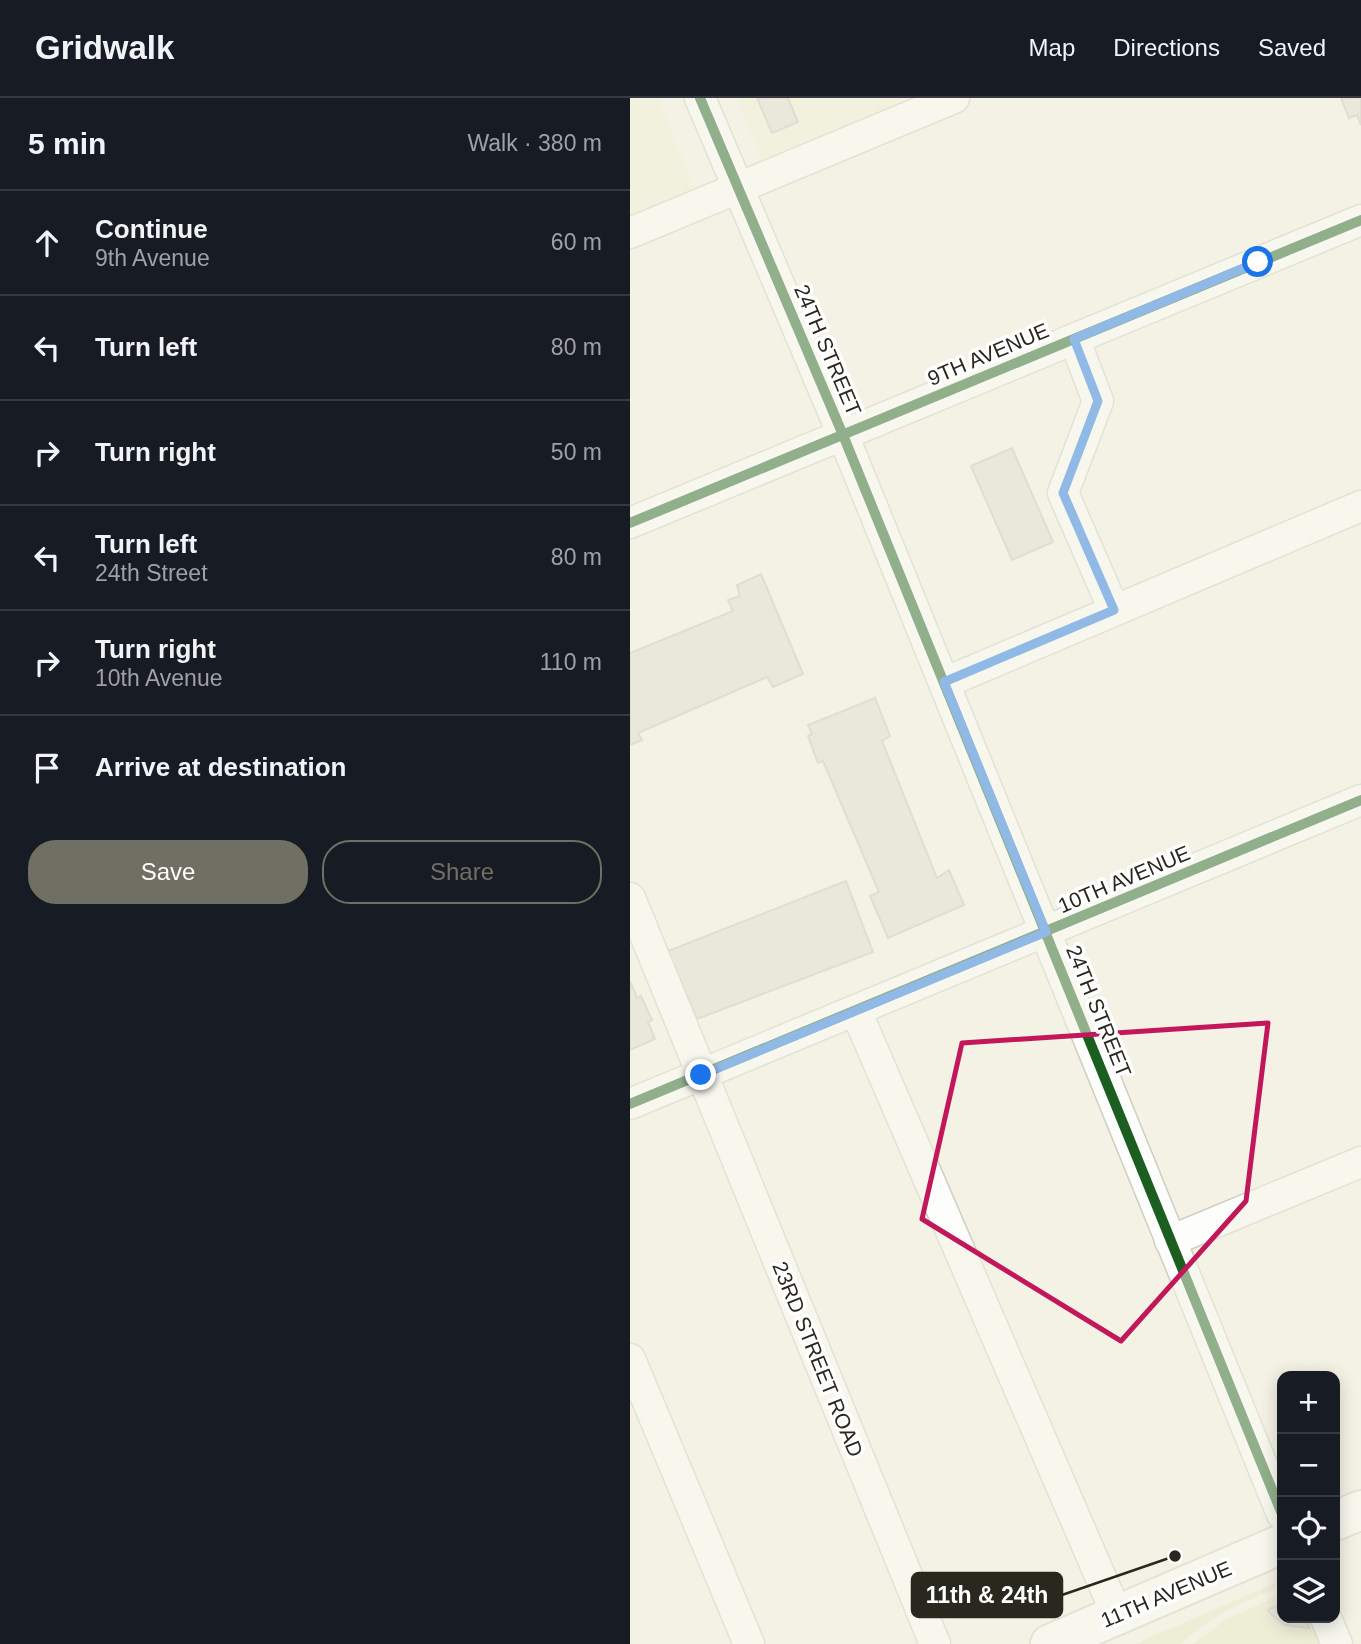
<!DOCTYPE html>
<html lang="en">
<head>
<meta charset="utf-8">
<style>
	body { margin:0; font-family:Helvetica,sans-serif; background:#20242c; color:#f1f3f6 }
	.controls { position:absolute; right:21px; bottom:21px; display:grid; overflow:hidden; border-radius:14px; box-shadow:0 4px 18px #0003 }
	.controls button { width:63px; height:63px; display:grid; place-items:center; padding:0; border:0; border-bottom:2px solid #363941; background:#171b24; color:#f1f3f6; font:35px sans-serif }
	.stop { position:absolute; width:21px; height:21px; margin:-16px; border:5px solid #1a73e8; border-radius:50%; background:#fff }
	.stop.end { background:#1a73e8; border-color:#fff; box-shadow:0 2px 7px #0008 }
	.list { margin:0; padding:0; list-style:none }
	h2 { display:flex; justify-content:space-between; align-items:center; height:91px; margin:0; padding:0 28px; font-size:30px }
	h2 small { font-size:23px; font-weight:400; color:#9ea1a6 }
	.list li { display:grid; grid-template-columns:46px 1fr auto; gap:21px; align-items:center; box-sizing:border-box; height:105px; padding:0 28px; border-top:2px solid #363941 }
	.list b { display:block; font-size:26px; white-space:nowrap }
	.list p { margin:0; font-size:23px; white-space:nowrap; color:#9ea1a6 }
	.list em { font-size:23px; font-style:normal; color:#9ea1a6 }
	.actions { display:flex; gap:14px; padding:21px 28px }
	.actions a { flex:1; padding:16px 0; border:2px solid #6f6f63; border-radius:28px; text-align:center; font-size:24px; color:#6f6f63 }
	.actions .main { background:#6f6f63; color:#fff }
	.icon { flex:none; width:38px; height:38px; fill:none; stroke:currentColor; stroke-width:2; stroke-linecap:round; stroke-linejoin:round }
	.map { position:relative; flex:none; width:731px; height:1546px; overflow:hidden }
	header { display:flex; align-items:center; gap:42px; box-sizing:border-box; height:98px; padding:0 35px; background:#171b24; border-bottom:2px solid #363941 }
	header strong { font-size:33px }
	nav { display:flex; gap:38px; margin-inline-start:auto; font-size:24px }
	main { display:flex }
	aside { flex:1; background:#171b24 }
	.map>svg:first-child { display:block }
	.built { fill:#f0efd6 }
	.green { fill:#e9e8c7 }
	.building { fill:#dbdbd0; stroke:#c7c6bb; stroke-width:2 }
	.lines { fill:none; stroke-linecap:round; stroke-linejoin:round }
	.minor-casing { stroke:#cfcec3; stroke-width:33 }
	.major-casing { stroke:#cfcec3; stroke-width:42 }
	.minor { stroke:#fdfdfb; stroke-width:30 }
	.major { stroke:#fdfdfb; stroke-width:38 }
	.cycleway-casing { stroke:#fff; stroke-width:15 }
	.cycleway { stroke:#1b5e20; stroke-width:10 }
	.route { stroke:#1a73e8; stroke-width:9 }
	.marked { fill:none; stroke:#c2185b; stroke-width:5; stroke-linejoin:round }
	.labels { text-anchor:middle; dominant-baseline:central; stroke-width:7; stroke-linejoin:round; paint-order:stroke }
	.street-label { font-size:21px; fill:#28281e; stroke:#fff }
	.leader { fill:none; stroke:#28281e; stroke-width:2.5 }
	.callout-dot { fill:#28281e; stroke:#fff; stroke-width:2.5 }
	.callout { fill:#28281e; stroke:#28281e; stroke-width:2.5 }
	.callout-label { font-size:23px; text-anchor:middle; font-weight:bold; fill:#fff }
</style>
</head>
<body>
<header>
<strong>Gridwalk</strong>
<nav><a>Map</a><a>Directions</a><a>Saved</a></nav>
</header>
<main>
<aside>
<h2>5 min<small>Walk · 380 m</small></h2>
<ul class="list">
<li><svg class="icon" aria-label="ahead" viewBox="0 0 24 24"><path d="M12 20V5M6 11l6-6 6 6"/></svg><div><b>Continue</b><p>9th Avenue</p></div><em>60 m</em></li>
<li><svg class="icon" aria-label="left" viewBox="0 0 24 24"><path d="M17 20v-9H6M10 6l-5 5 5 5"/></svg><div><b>Turn left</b></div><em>80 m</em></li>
<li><svg class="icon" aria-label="right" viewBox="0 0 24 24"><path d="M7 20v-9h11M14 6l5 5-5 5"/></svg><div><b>Turn right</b></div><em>50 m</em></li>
<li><svg class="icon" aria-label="left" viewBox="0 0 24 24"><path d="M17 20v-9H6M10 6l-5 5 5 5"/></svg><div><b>Turn left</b><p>24th Street</p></div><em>80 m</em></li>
<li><svg class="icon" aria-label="right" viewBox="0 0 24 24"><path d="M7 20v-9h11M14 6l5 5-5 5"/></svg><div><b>Turn right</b><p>10th Avenue</p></div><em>110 m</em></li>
<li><svg class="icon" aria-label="arrive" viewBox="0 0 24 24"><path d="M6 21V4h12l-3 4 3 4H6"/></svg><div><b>Arrive at destination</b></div></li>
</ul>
<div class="actions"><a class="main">Save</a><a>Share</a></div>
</aside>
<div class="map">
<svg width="731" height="1546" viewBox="0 0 731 1546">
	<rect width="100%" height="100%" fill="#f3f2e4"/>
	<path class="built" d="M0,0H28L68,101L0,129Z
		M107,0H305L136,70Z"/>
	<path class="green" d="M643,1486L646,1487L645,1491C609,1505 578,1520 550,1546H505Z
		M652,1496V1520H685L696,1546H562L595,1522Z"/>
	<path class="building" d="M127,0H158L168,24L142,35Z
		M711,0H731V27L727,17L719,20Z
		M382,350L423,444L382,462L341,368Z
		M131,476L173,576L143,589L137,579L8,635L12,642L0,647V555L103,513L98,502L110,498L107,487Z
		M245,600L260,638L252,643L307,780L319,772L334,807L258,840L240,798L249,794L193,663L188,665L178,638L182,636L178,627Z
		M216,783L243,854L67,921L38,853Z
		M0,883L7,900L11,898L22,922L18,924L25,941L0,952Z
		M651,1506L652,1520H675L679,1530L655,1527L641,1516L638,1512Z"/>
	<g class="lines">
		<defs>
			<path id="minor" d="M70,0L213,337L652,1416
				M0,135L324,0
				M444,241L468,303L433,395L484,512
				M0,425L731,122
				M314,585L731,408
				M0,800L305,1546
				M226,913L487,1517
				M0,1006L731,702
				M540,1143L731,1064
				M0,1261L119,1546
				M696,1520L707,1546"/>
			<path id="major" d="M705,1423L731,1412
				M420,1546L652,1446"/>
		</defs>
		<use href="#minor" class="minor-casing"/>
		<use href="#major" class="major-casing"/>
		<use href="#minor" class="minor"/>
		<use href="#major" class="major"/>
		<defs>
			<path id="cycleway" d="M70,0L213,337L652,1416
				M0,425L731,122
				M0,1006L731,702"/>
		</defs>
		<use href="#cycleway" class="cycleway-casing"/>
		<use href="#cycleway" class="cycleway"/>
	</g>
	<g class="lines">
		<path class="route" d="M71,977L416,834L314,584L484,512L433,395L468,303L444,241L628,164"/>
	</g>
	<path d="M0 0H731V1546H0ZM638,925L616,1103L491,1243L292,1121L332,945Z" fill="#f3f2e4" fill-opacity=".55" fill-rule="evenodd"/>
	<path class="marked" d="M638,925L616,1103L491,1243L292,1121L332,945Z"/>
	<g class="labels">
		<g class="street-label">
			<text transform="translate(198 252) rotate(67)">24TH STREET</text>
			<text transform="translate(358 256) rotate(-23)">9TH AVENUE</text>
			<text transform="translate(494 781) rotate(-23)">10TH AVENUE</text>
			<text transform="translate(469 913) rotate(68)">24TH STREET</text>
			<text transform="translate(188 1261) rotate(68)">23RD STREET ROAD</text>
			<text transform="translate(536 1496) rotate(-23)">11TH AVENUE</text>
		</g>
	</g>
	<path class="leader" d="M545 1458L432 1497"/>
	<circle class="callout-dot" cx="545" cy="1458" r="7"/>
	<rect class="callout" x="282" y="1475" width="150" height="44" rx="7"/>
	<g class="callout-label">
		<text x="357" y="1505">11th &amp; 24th</text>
	</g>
</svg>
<div class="controls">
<button>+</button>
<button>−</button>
<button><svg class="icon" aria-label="locate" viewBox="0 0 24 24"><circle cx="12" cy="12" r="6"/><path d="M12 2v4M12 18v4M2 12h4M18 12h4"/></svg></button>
<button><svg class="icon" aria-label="layers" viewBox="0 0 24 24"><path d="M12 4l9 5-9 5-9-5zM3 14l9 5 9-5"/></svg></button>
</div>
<div class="stop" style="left:628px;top:164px"></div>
<div class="stop end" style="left:71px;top:977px"></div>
</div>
</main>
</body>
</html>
